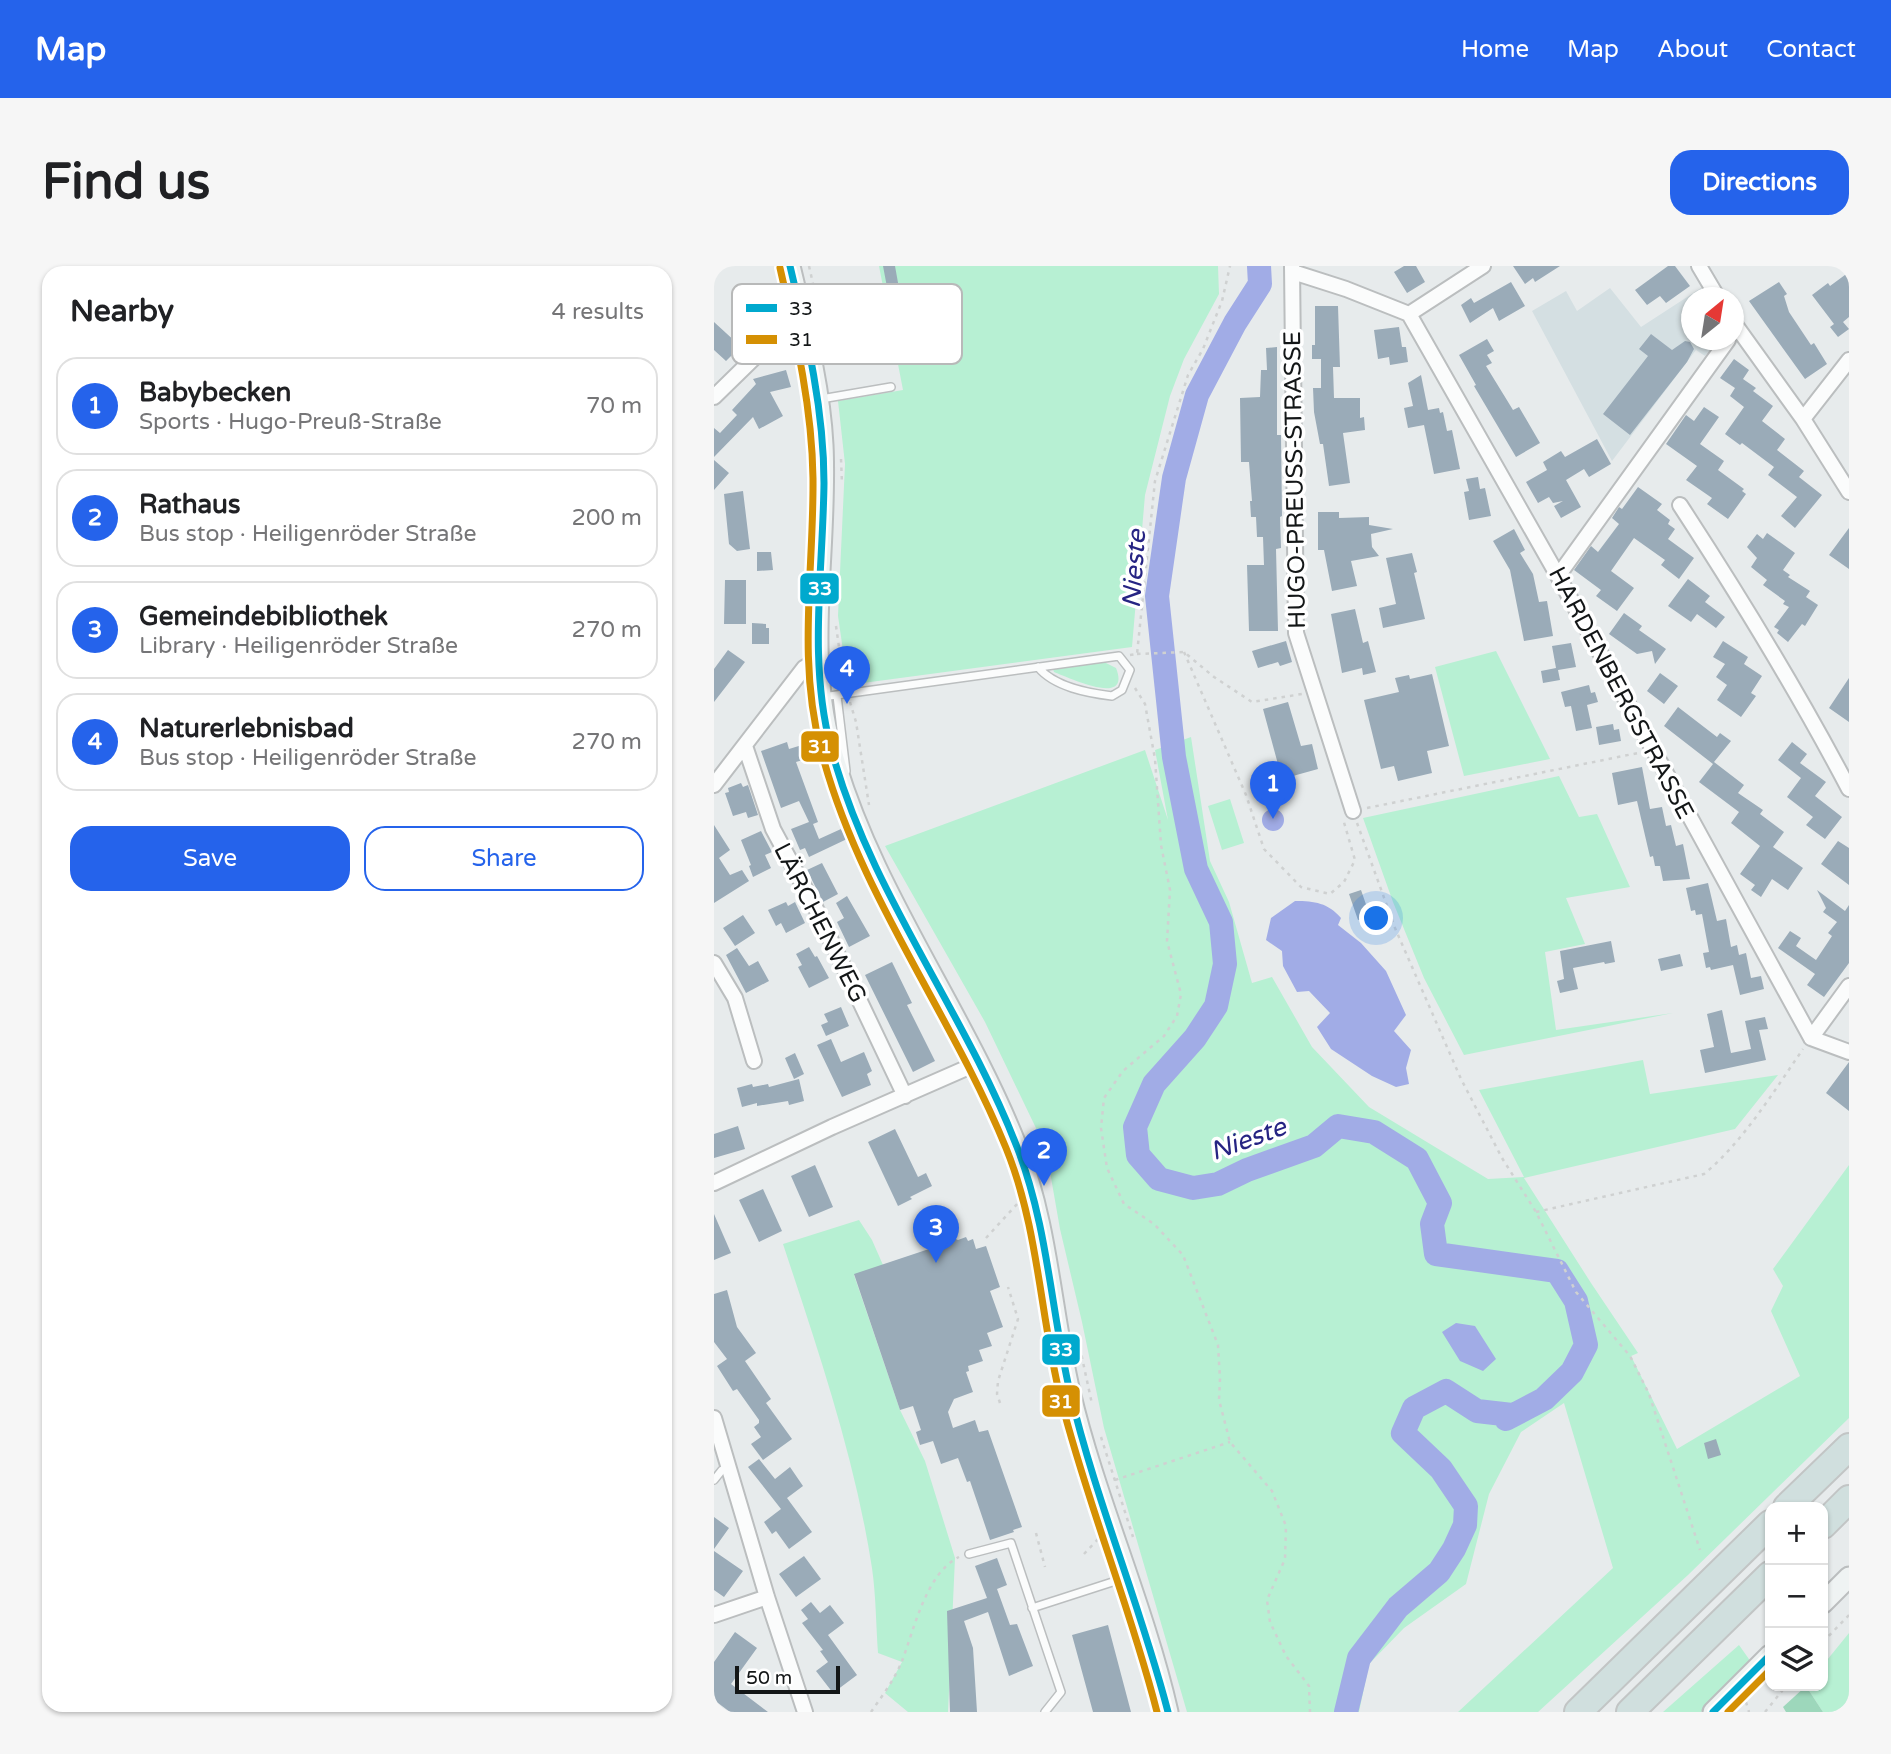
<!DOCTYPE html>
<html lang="en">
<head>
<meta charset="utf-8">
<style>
	body { margin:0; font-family:"Varela Round",sans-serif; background:#f6f6f6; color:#202124 }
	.controls { position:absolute; right:21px; bottom:21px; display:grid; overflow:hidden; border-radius:14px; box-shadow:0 2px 5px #0004 }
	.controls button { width:63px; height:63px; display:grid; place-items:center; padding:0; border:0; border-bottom:2px solid #e0e0e0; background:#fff; color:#202124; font:35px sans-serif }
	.compass { position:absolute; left:967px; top:21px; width:63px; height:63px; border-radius:50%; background:#fff; box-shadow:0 2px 5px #0004; rotate:30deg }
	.scale { position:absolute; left:21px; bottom:18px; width:105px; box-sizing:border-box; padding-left:7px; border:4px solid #131617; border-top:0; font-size:19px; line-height:24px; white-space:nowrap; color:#131617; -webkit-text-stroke:5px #fff; paint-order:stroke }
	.you { position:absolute; left:663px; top:653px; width:24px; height:24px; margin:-18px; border:5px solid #fff; border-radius:50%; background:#1a73e8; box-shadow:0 0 0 10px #1a73e833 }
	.badge { display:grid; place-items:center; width:46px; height:46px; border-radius:50%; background:#2563eb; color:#fff; font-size:23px; font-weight:700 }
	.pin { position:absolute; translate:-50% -58px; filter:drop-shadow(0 2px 4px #0008) }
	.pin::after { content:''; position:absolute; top:37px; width:24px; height:21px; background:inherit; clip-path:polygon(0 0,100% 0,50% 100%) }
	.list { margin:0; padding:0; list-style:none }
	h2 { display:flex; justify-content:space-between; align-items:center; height:91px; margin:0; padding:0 28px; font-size:30px }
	h2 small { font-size:23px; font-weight:400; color:#757577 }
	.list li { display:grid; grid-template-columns:46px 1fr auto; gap:21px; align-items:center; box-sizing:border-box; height:98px; margin:0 14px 14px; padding:0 14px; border:2px solid #e0e0e0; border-radius:21px }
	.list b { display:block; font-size:26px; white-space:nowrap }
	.list p { margin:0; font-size:23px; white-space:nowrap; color:#757577 }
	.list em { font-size:23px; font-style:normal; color:#757577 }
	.actions { display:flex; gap:14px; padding:21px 28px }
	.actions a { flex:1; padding:16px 0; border:2px solid #2563eb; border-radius:21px; text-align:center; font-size:24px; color:#2563eb }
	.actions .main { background:#2563eb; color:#fff }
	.icon { flex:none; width:38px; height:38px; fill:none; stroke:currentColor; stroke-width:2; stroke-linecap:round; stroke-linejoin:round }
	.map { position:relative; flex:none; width:1135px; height:1446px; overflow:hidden; border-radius:21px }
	header { display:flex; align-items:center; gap:42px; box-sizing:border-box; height:98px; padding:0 35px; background:#2563eb; color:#fff }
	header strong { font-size:33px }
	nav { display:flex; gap:38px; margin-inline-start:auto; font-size:24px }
	.intro { display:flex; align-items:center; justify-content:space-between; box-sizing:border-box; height:168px; padding:0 42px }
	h1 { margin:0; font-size:49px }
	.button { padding:18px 32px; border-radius:21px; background:#2563eb; color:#fff; font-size:24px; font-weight:700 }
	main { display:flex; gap:42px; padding:0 42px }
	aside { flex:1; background:#fff; border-radius:21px; box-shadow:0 2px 5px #0004 }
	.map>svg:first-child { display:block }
	.built { fill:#d4dfe2 }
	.green { fill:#b7f0d3 }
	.forest { fill:#9dd7bb }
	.water { fill:#a1ace6 }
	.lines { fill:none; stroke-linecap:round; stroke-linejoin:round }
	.river { stroke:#a1ace6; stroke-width:24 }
	.building { fill:#9aabb8 }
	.lane-casing { stroke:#bbbebf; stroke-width:10 }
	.street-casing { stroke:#bbbebf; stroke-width:18 }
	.secondary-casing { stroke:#bbbebf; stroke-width:23 }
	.highway-casing { stroke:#c2c5c5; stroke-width:30 }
	.path { stroke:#cfd1d1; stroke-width:2.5; stroke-dasharray:3.5 5; stroke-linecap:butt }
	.lane { stroke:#fbfcfc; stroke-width:7 }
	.street { stroke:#fbfcfc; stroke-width:14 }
	.secondary { stroke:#eff3f3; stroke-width:19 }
	.highway { stroke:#d0dfde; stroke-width:26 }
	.bus-1-casing { stroke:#fff; stroke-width:12 }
	.bus-2-casing { stroke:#fff; stroke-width:12 }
	.bus-1 { stroke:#00a9ce; stroke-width:7 }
	.bus-2 { stroke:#d59003; stroke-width:7 }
	.labels { text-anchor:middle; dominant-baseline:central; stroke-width:7; stroke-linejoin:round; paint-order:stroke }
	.street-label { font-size:24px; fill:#131617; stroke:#fff }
	.water-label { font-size:26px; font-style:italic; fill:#262483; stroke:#fff }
	.key { fill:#fff; stroke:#b8b9b9; stroke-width:2 }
	.key-label { font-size:19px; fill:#131617 }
	.line-badge { stroke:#fff; stroke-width:2.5 }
	.badge-label { font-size:19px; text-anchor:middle; font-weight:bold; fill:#fff }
</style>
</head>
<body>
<header>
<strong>Map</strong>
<nav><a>Home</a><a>Map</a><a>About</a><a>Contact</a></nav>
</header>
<div class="intro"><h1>Find us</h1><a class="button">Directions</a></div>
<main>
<aside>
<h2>Nearby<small>4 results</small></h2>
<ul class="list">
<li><span class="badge">1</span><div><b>Babybecken</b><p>Sports · Hugo-Preuß-Straße</p></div><em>70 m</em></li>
<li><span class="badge">2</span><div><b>Rathaus</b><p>Bus stop · Heiligenröder Straße</p></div><em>200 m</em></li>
<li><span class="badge">3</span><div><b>Gemeindebibliothek</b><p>Library · Heiligenröder Straße</p></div><em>270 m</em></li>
<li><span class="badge">4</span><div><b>Naturerlebnisbad</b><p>Bus stop · Heiligenröder Straße</p></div><em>270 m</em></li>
</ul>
<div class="actions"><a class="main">Save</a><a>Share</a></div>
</aside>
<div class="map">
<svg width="1135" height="1446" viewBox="0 0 1135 1446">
	<rect width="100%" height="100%" fill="#e7ebec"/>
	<path class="built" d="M896,22L927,61L987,22L992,31L978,32V74H1004L991,90L982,84L898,195L818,45L852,25L863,45Z"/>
	<path class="green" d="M165,0H504L505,28L470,93L456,130L431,229L418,381L134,419L124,350L131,198L124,135L189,124Z
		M782,385L836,493L750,510L721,401Z
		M390,396L402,402C418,442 353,411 340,406L339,403Z
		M477,471L496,595L515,636L538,717L558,711L598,781L655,841L774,913L810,911L765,824L929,794L936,828L1064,809L1021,863L810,912L877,1017L924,1087L917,1090L963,1183L1086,1110L1057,1045L1069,1020L1059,1003L1135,899V1152L974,1309L824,1446H744L899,1302L850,1137L807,1166L775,1228L752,1318L690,1362L655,1398L645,1446H473L390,1162L368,1056L346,963L332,883L271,756L171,580L431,484L454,554L441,484Z
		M845,510L865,551L883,548L916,621L852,632L871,678L831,686L842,764L959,747L750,789L710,712L679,636L649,552Z
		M516,533L530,577L508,584L494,540Z
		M145,954L158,974L169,999L140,1009L186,1144L211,1195L241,1292L234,1446H194L171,1427L188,1396L164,1387C162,1359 162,1330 158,1302C141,1192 104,1084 69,978Z
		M1135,1367V1446H1109L1092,1420H1109V1399Z
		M1025,1379L1037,1396L987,1446H949Z"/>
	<path class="forest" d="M1092,1420L1109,1446H1072L1069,1441Z"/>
	<path class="water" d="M548 554a11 11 0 1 1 22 0a11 11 0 1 1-22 0Z
		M581,635C601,635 614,637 627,652L624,659L647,677L672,705L692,749L680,765L697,784L692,802L695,818L682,821L658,810L617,783L603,761L616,747L595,725L583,726L569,700L568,685L552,674L557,652Z
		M742,1057L761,1060L782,1093L769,1105L746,1095L728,1066Z"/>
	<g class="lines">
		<path class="river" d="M545,0L546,18L521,57L483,129L460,212L443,330L460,491L482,603L507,656L511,698L502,740L481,772L440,818L421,861L424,889L445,913L479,922L504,918L533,904L600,880L624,860L660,866L703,893L726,937L718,958L722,988L843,1005L862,1035L872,1079L858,1106L830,1133L792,1153L798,1149L763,1145L732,1125L700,1142L689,1167L727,1203L752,1240L751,1259L740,1283L725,1306L684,1341L645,1392L632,1446"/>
	</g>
	<path class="building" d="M169,0H181L190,50L179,53Z
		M690,0H702L711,16L693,27L680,6Z
		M799,0H846L821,16L819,12L811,18Z
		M954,0H961L976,20L952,37L946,30L933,39L921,24Z
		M1135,6V51L1129,56L1135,63L1124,71L1116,61L1120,58L1098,29L1114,17L1116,20Z
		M797,16L811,40L785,55L779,42L756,57L747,39L757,32L760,37Z
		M1065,16L1073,28L1070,30L1075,46L1097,79L1100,77L1113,98L1091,113L1035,35Z
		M601,40H624L626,101H619L620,132H646V152L650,151L651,164L629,167L636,217L615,220L609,178H606L600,146L599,122H607V93H598V79H601Z
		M0,56L24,78V83L12,95L0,84Z
		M685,61L688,81H692L694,96L676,99L675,91L664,93L660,64Z
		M937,68L958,84L971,75L976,76L980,83L973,96L916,169L889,148L934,90L925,83Z
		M773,73L780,85L773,89L778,97L772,100L799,144L805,141L826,177L802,191L760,120L762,119L745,89Z
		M563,81V169H567L568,250L566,251L567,282L562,283L564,365H535L533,299H550L549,271H543L542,251H537L536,235H538L535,196H527L526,132L546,131L547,104H553L552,82Z
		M1020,93L1035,104L1029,113L1042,122L1039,125L1059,140L1048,155L1071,173L1063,184L1090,205L1085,211L1108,229L1081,262L1067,250L1083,231L1054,209L1060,201L1028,177L1026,179L1011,168L1030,141L1016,130L1021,122L1006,112Z
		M72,104L77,121L56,126L69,150L45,163L39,151L0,191V162L6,167L23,149L18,144L42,118L39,113Z
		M707,109L714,144L725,142L726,147L729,146L733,165L738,164L746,203L720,208L710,159L694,162L690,142L699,140L694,117Z
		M990,141L1005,151L986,178L1010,195L1004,204L1030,223L1028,225L1032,228L1014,253L993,238L998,232L972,214L983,200L952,178L972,149L980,155Z
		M883,173L897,198L875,211L870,203L852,214L867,241L847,252L840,240L849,235L839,237L835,231L824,237L812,216L833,204L829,196L847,185L851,191Z
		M0,194L15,207L0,224Z
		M764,211L766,223L771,222L777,250L755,254L750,226L755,225L752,213Z
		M924,221L948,238L943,244L956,254L954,258L961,263L954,273L980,292L965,313L947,299L951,294L920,272L897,305L920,322L903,345L882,330L887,324L860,304L877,280L884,286L905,258L898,252L905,241L908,243Z
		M29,225L36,283L23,285L15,278L10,228Z
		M604,246H625V252L655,251V259L679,263L657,268L658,281L665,290L637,295L643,320L618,325L610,284H604Z
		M1135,262V303L1115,289Z
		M800,263L811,284L806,287L819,308L825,336L833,335L839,370L810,375L796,304L779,275Z
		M1053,267L1081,287L1069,304L1076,309L1074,311L1096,325L1092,331L1104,339L1091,360L1088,358L1074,376L1063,367L1065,364L1060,361L1075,341L1069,338L1071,335L1049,319L1053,314L1037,301L1043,292L1033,281L1043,268L1049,273Z
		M43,286H57L59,304L43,305Z
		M698,287L703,306L700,307L711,353L669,362L665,342L682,338L672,292Z
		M974,313L996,330L991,336L1011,351L1002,362L983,348L977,356L954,340Z
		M11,314H32V358H10Z
		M641,343L649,377L654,375L662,406L649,409L648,402L628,407L617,348Z
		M910,347L928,360L925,364L952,383L941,398L938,385L923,388L895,368Z
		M38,357L52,358V362H55V378H38Z
		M572,375L578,396L566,400L564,396L544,402L538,385Z
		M1009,375L1034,391L1030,398L1048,410L1037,427L1042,430L1027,451L1003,434L1013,419L1002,411L1011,398L999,391Z
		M857,377L862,401L844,404L846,414L829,417L827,405L842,402L838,380Z
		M14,384L31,396L0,436V403Z
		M946,407L964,420L950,438L933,425Z
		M718,408L735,480L713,485L718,507L684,515L680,500L667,503L650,434L685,426L681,412L695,409L696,413Z
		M1135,412V456L1115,442Z
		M875,419L877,427L881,426L884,436L873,439L878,462L862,465L857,440L851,441L847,426Z
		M574,436L587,480L598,478L604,503L568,513L549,443Z
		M964,441L1003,471L1006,467L1017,475L1000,496L1030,519L1024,527L1049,544L1046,548L1070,566L1059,581L1089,602L1074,624L1058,613L1047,631L1037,624L1041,619L1026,608L1046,580L1017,557L1025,546L985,516L999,498L950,460Z
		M899,458L900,464L905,463L907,475L885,479L882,461Z
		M73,476L75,483L88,479L92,493L82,496L104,556L99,558L105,573L127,563L133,573L95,591L91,582L86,584L77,563L95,556L85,535L67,542L47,485Z
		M1078,476L1093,488L1086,497L1112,516L1101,530L1128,551L1111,573L1092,559L1099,551L1073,531L1087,512L1064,494Z
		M928,501L936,543L948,541L952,560L957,559L962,580L969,578L976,613L949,615L946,600H941L939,590L936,591L923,535L904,539L898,507Z
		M27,517L29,521L34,519L44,549L34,552L32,546L19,550L11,527L15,526L14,522Z
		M0,559L16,584L5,592L16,609L28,604L35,615L0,637Z
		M47,565L58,586L51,589L57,602L39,611L35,600L37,599L27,574Z
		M1124,575L1135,582V619L1107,598Z
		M108,597L124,628L109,636L93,604Z
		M994,617L1003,655L1012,653L1017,681L1023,679L1025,689L1032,687L1037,712L1047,710L1050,723L1026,729L1019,699L997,704L996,701L992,702L989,687L995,686L988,648L982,649L981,644L977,645L972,622Z
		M647,624L656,650L644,654L635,628Z
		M1103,624L1131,645L1135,639V697L1110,731L1093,719L1101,708L1064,682L1076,665L1087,672L1082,680L1102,694L1118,670L1114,667L1123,656L1109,646L1112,642Z
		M133,630L156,670L135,681L123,656L130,652L122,637Z
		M72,636L74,640L81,636L91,657L72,667L67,657L62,660L54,644Z
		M29,649L41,667L21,680L9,662Z
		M897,675L901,696L891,698L890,696L859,702L864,723L846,727L843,715L850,713L846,685Z
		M95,681L101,691L103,690L115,712L95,722L84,701L88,699L82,688Z
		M23,682L35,700L44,695L55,715L32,727L12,689Z
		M966,688L969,700L947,705L944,693Z
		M178,696L198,737L193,739L221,795L199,806L151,709Z
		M127,741L135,760L112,770L107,759L114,756L110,748Z
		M1008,744L1017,787L1037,783L1031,755L1051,751L1054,763L1045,764L1052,794L991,807L986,784L1000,781L993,748Z
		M117,773L127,796L150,786L158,805L153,808L157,819L128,831L103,779Z
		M81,787L90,808L80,813L71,792Z
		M1135,796V845L1112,827Z
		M85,813L90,835L75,839L74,835L43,840V837L28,841L23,822L38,818L39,821L54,818L55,821Z
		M24,860L31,883L0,892V868Z
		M181,863L204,911L212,907L218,920L196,931L198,933L184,940L154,876Z
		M101,899L119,941L95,951L77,910Z
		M49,923L68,965L45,976L25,934Z
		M0,948L17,987L0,994Z
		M237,971L244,974L252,971L254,975L259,973L262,983L272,980L286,1021L276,1025L289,1061L273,1067L278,1080L265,1084L269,1095L254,1100L255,1105L252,1106L259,1126L240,1133L234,1146L239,1162L261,1154L265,1166L274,1164L308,1261L299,1264L300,1266L276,1274L256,1215L253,1216L244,1192L227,1198L219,1175L206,1179L202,1166L207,1164L199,1140L186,1144L140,1008L227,979L230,974Z
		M13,1024L23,1061L42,1087L31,1095L57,1133L52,1137L78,1173L49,1194L37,1178L47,1171L40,1161L45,1157V1154L23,1123L19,1125L3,1100L13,1093L0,1076V1028Z
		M1002,1173L1007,1189L994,1193L990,1177Z
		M45,1193L61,1213L76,1201L89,1220L73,1232L98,1266L75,1283L62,1265L58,1268L50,1256L67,1243L34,1201Z
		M0,1251L15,1262L0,1283Z
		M0,1285L29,1305L10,1331L0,1324Z
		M90,1290L107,1313L82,1331L65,1308Z
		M283,1292L293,1319L283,1323L296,1359L303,1358L319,1400L295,1410L274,1346L250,1355L259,1382L263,1446H236L233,1345L273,1332L261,1300Z
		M97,1336L106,1347L116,1339L130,1357L114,1369L143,1409L119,1427L102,1405L114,1396L106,1385L109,1384L88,1357L94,1353L87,1344Z
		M394,1359L417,1446H379L358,1369Z
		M21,1366L43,1382L17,1418L54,1446H16L0,1434V1396Z"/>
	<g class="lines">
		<defs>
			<path id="lane" d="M107,133L177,121
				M123,430L132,505
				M108,431L405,390L416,404L408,424L398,430C374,427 340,421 324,401
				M0,1214L8,1204L15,1202
				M255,1288L297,1277L347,1426L331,1446
				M318,1342L414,1311"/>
			<path id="street" d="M578,0L582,367L639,545
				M985,0L1004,32
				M579,6L632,23L695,48L769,0
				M695,48L844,310L1097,772L1135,786
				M1020,57L1089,153L1135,226
				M0,131L46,86L95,78
				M1089,153L1135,94
				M966,239C1026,331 1084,426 1135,523
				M844,310L1014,74
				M31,480L59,563L102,643L191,830
				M0,519L90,402L103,394
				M0,697L21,732L40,795
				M1097,772L1135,720
				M0,917L118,861L264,797
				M0,1152L53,1331L91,1446
				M0,1349L53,1331"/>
			<path id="secondary" d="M76,0C90,59 106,119 109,179C114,280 90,383 117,482C156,625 249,744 303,881C334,959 337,1045 356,1126C382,1235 429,1337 454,1446
				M1109,1337L1135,1311
				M999,1446L1056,1389"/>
			<path id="highway" d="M1073,1241L1135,1181
				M1109,1259L1135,1233
				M864,1446L1056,1258
				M916,1446L1056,1309"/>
		</defs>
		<use href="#lane" class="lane-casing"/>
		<use href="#street" class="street-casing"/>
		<use href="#secondary" class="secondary-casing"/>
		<use href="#highway" class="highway-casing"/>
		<path class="path" d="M95,0L102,31
			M127,193L128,218
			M122,360L130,416
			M470,386L532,529L550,583L587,621L616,628L630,616L641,594L629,553
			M423,388L470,386L500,411L538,436L588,428
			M416,389L423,388L441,215L474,109L489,83L508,35L516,0
			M421,422L431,438L441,493L447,579L456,624L453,675L467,728L463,750L450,770L409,805L390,832L387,862L393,902L410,938L440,958L469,989L504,1079L506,1113L505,1134L516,1176L558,1225L572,1260L571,1293L553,1334L556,1356L572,1390L595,1420L596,1446
			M136,436L142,456L155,539
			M653,542L924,487
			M643,557L681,662L747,813L788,892L822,946L862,1026L916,1090L935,1128L986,1284
			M822,946L990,908C1029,876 1060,825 1089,783
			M272,972L304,937
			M364,1073L378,1138
			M286,1137L283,1128L284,1115L304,1053L294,1021
			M387,1171L419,1271
			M401,1214L516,1176
			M322,1267L331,1301
			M370,1288L385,1272
			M1109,1376L1135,1349
			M1032,1436L1035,1446
			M157,1446C168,1430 181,1413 188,1395C200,1364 212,1307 245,1291
			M1051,1446L1072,1420"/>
		<use href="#lane" class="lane"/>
		<use href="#street" class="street"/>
		<use href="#secondary" class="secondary"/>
		<use href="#highway" class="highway"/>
		<defs>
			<path id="bus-1" d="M76,0C93,72 110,143 110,217C109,306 94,395 117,482C155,625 250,744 303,881C334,960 337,1045 356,1126C382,1235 426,1338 454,1446
				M999,1446L1056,1389"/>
			<path id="bus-2" d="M66,2C82,72 98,140 99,212C100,303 83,394 107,484C144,627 237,747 292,882C325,963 326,1051 347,1134C374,1240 416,1340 443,1446
				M1014,1446L1056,1404"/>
		</defs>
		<use href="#bus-1" class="bus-1-casing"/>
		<use href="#bus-2" class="bus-2-casing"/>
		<use href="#bus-1" class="bus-1"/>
		<use href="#bus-2" class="bus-2"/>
	</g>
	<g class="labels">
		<g class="street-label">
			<text transform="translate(581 214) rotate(-91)">HUGO-PREUSS-STRASSE</text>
			<text transform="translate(907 427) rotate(62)">HARDENBERGSTRASSE</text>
			<text transform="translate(106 657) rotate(63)">LÄRCHENWEG</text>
		</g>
		<g class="water-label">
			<text transform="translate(420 303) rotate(-86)">Nieste</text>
			<text transform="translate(534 873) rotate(-20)">Nieste</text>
		</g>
	</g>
	<rect x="18" y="18" width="230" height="80" rx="10" class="key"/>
	<rect x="32" y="38" width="31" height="8" fill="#00a9ce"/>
	<rect x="32" y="69" width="31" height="9" fill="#d59003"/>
	<g class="key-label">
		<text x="75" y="49">33</text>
		<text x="75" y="80">31</text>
	</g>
	<g class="line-badge">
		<rect x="85" y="306" width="41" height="33" rx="7" fill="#00a9ce"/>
		<rect x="86" y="464" width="40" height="33" rx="7" fill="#d59003"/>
		<rect x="327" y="1067" width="40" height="33" rx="7" fill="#00a9ce"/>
		<rect x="327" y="1118" width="40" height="34" rx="7" fill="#d59003"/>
	</g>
	<g class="badge-label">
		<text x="106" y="329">33</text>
		<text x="106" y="487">31</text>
		<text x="347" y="1090">33</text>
		<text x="347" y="1142">31</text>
	</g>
</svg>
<div class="controls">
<button>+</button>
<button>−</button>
<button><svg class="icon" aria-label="layers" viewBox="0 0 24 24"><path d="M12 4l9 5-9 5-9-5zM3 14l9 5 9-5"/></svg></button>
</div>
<svg class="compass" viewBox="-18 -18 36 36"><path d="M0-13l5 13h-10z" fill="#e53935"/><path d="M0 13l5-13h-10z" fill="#757577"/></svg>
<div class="scale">50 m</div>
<div class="you"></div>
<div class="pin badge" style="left:559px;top:553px">1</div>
<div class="pin badge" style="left:330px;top:920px">2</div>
<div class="pin badge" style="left:222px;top:997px">3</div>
<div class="pin badge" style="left:133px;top:438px">4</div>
</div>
</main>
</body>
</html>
